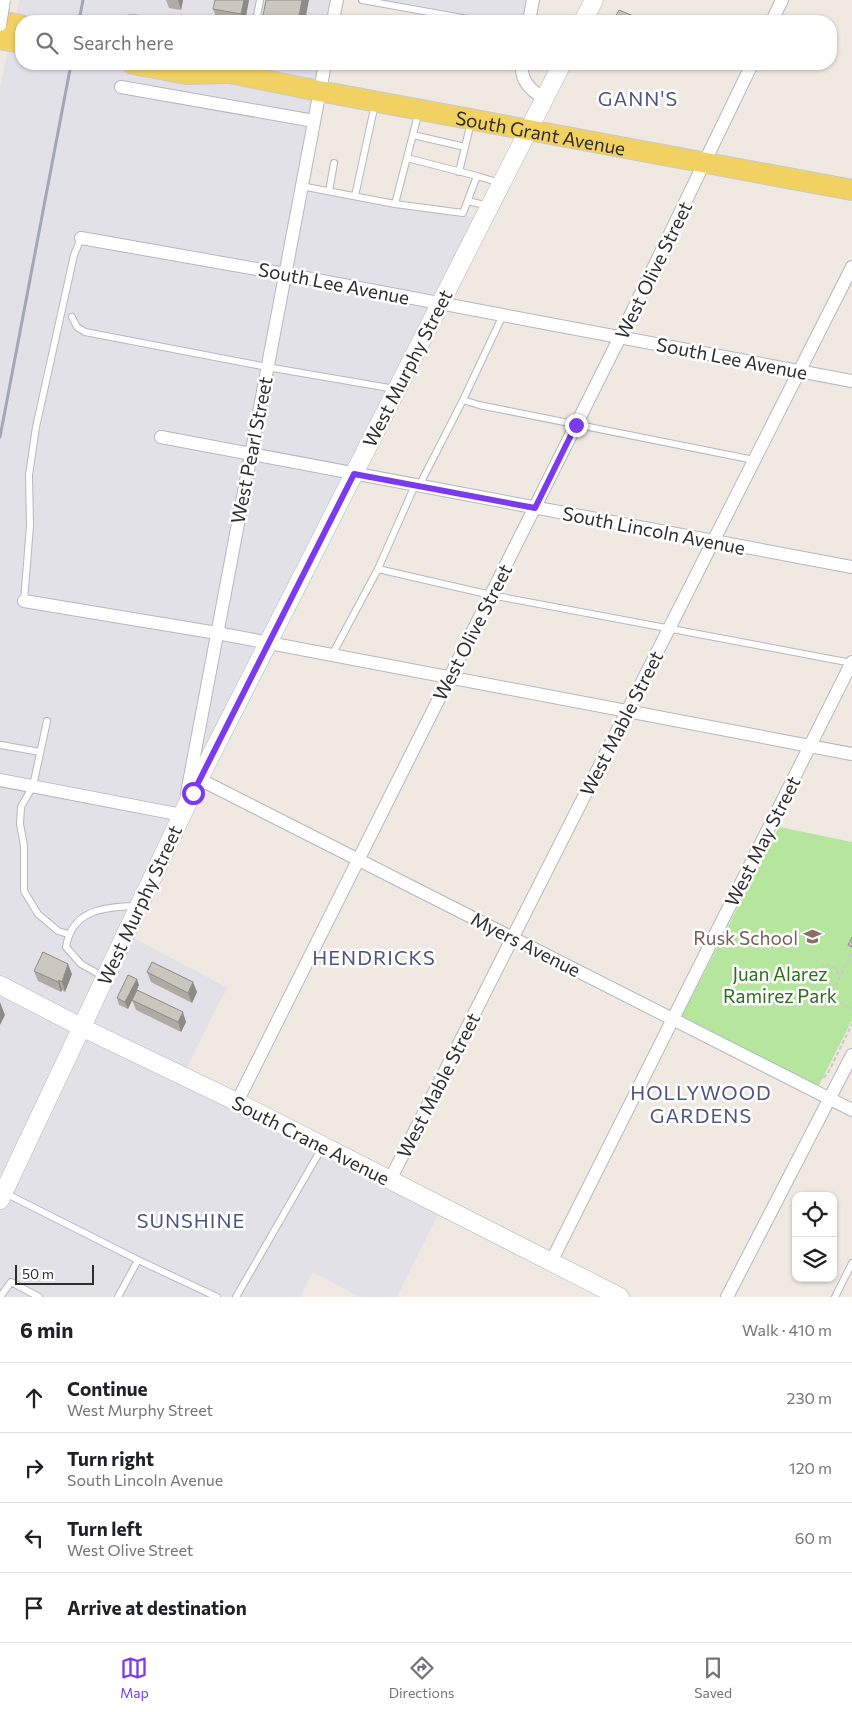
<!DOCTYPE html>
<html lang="en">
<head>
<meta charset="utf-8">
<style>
	body { margin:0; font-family:Commissioner,sans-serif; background:#f2f2f2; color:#202124 }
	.controls { position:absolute; right:15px; bottom:15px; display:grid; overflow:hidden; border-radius:10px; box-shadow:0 1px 4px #0004 }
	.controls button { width:45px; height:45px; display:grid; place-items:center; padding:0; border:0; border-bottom:1px solid #e0e0e0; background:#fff; color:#202124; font:25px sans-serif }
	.scale { position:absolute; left:15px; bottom:12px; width:79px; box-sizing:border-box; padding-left:5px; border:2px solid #2e2e2e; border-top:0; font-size:14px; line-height:18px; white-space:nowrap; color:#2e2e2e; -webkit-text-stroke:4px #fff; paint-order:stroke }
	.stop { position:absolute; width:15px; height:15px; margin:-11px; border:4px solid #7c3aed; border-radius:50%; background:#fff }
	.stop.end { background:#7c3aed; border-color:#fff; box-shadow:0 1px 5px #0008 }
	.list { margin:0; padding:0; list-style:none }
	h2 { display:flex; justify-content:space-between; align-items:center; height:65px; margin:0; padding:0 20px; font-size:21px }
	h2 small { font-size:16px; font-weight:400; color:#757577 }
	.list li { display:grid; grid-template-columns:32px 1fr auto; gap:15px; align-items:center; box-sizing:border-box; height:70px; padding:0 20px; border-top:1px solid #e0e0e0 }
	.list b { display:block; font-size:19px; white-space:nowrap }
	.list p { margin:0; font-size:16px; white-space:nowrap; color:#757577 }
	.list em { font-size:16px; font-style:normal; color:#757577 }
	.icon { flex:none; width:28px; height:28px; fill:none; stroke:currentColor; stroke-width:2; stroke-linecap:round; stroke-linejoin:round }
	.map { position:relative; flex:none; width:852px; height:1297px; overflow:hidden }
	.search { position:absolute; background:#fff; box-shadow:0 1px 4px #0004; left:15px; right:15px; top:15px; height:55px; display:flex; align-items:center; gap:12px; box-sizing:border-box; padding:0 18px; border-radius:20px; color:#757577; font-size:19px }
	.sheet { height:345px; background:#fff }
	nav { display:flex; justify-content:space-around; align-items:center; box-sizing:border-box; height:70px; border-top:1px solid #e0e0e0; background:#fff; font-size:14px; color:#757577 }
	nav a { display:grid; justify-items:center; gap:2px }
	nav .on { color:#7c3aed }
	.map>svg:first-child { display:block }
	.industrial { fill:#e3e1e8 }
	.green { fill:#b6e59e }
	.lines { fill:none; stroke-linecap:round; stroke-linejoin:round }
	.lane-casing { stroke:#b4b7c1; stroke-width:8 }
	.street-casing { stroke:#b4b7c1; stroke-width:14 }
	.secondary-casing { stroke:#b4b7c1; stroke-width:19 }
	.primary-casing { stroke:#c9c9c9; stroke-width:22 }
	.path { stroke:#c9c9c9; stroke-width:2; stroke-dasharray:4 2.5; stroke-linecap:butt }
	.lane { stroke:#fff; stroke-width:6 }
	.street { stroke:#fff; stroke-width:12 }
	.secondary { stroke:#fff; stroke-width:18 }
	.primary { stroke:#f2d163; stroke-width:20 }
	.rail { stroke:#a3a6b8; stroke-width:3 }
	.street-bridge-casing { stroke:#b4b7c1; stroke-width:14; stroke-linecap:butt }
	.street-bridge { stroke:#fff; stroke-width:12 }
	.wall { fill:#afaba4 }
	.shaded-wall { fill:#8e8b86 }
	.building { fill:#cbc7bf; stroke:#8e8b86 }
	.route { stroke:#7c3aed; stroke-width:6 }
	.labels { text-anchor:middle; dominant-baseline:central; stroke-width:5; stroke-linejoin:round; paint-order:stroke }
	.street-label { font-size:19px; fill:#2e2e2e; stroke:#fff }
	.education-label { font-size:19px; fill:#785e54; stroke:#fff; text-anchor:end }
	.park-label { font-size:19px; fill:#2c6e1b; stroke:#fff }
	.neighbourhood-label { font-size:20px; letter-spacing:1px; fill:#4d5680; stroke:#fff }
</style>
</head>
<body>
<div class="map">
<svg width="852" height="1297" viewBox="0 0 852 1297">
	<rect width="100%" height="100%" fill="#efe9e1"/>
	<path class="industrial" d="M19,0H337L333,21H21V64H325L302,185L483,219L126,934L228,988L220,1000L184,1074L443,1205L397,1297H360L313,1272L300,1297H0V87Z
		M360,0H533L529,21H476Z"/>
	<path class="green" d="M779,827L852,842V1020L818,1087L682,1016Z"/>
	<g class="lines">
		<defs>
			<path id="lane" d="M362,0L479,21
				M256,21L260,0
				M413,135L465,147
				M407,158L477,176L463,213L395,204L419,111
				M459,172L471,122
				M477,176L500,183
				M301,186L395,204
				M329,191L334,163
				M355,196L375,104
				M468,201L488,206
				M72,317L77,327L85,332L267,367L395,389
				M463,400L503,315
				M419,486L463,400L479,405L754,460
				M378,569L491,595L852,663
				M24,601L30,526L29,475L36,427L74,255L81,238
				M332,655L378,569L415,485
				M47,721L33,786L21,807L20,824L24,846V891L38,914L58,931L68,934
				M1,745L40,752
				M104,977L81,964L66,947C72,909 105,907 137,906
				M5,1193L138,1260L217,1297
				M0,1297L11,1282L39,1297
				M118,1297L138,1260
				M236,1297L323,1146
				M835,1297L852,1263"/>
			<path id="street" d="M131,21H135
				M333,21L337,0
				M529,21L533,0
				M772,21L782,0
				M522,64C520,81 531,90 544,99
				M121,87L314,121
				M81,238L285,274L852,381
				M161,437L852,567
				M24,601L217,633L852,754
				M199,779L852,1110
				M0,780L182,815
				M187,793L325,64
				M237,1102L620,337L752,64
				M390,1180L852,267
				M551,1262L852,662
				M727,1297L852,1055"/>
			<path id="secondary" d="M583,21L594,0
				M0,985L81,1027L237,1102L620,1297
				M0,1200L199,779L562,64"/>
			<g id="primary">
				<path d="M0,21L21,25"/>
				<path d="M0,39L21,43"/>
				<path d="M133,64L187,74L225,73"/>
				<path id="s1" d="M208,64L230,73L319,91L852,190"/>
			</g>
		</defs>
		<use href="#lane" class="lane-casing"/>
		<use href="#street" class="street-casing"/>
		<use href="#secondary" class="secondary-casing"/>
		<use href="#primary" class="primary-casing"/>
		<path class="path" d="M852,953L830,996L832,999L852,1009
			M833,989C828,992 823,993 818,990C796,975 836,948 839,979
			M817,1079L824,1077L828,1073L852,1024"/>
		<use href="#lane" class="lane"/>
		<use href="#street" class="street"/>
		<use href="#secondary" class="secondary"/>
		<use href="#primary" class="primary"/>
		<path class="rail" d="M79,21L83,0
			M0,437L71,64"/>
		<defs>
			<path id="street-bridge" d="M0,25L4,0"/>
		</defs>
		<use href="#street-bridge" class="street-bridge-casing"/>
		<use href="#street-bridge" class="street-bridge"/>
	</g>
	<path class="wall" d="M166,0H183L181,10L169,8Z
		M249,0L245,21H230L217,19L213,9Z
		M34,971L72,974L65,992L62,990L61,992L38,981Z
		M147,972L197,992L192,1003L151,982Z
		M139,985L128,1009L119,1005L117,998Z
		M132,1000L186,1022L181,1032L136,1010Z"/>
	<path class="shaded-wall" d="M178,0H183L181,10Z
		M244,0H249L245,21H244L241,14Z
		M302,0H309L305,21H298Z
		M68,964L72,974L65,992L62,982Z
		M137,979L139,985L128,1009L125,1002Z
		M59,980L62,990L61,992L58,982Z
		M193,982L197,992L192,1003L188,993Z
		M0,1002L5,1015L0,1025Z
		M183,1012L186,1022L181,1032L178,1022Z"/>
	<path class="building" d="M215,0H244L241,14L213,9Z
		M266,0H302L298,21H262Z
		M619,10L643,20L642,21H613Z
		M852,937V947L848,945Z
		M43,952L68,964L62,982L59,980L58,982L34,971Z
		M152,962L193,982L188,993L147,972Z
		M128,975L137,979L125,1002L117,998Z
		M137,990L183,1012L178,1022L132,1000Z"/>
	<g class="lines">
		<path class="route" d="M193,793L354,474L535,508L576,425"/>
	</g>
	<defs>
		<symbol id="school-bare" viewBox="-9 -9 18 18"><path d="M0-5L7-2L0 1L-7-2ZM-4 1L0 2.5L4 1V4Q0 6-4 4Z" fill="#8d6e63" stroke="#fff" stroke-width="2.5" paint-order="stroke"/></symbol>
	</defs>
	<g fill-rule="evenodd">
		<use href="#school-bare" x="800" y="924" width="25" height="25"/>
	</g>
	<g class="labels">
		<g class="street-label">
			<text stroke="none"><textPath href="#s1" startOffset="340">South Grant Avenue</textPath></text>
			<text transform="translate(653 270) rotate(-64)">West Olive Street</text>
			<text transform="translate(334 283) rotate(11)">South Lee Avenue</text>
			<text transform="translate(732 358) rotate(11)">South Lee Avenue</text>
			<text transform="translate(407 368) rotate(-63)">West Murphy Street</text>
			<text transform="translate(251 450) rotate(-79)">West Pearl Street</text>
			<text transform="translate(654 530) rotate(11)">South Lincoln Avenue</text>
			<text transform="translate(472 632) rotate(-63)">West Olive Street</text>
			<text transform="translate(621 723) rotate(-63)">West Mable Street</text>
			<text transform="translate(762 841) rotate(-63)">West May Street</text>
			<text transform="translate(139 905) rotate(-65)">West Murphy Street</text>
			<text transform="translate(526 944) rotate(27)">Myers Avenue</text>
			<text transform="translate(438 1085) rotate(-63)">West Mable Street</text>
			<text transform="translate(311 1140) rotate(27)">South Crane Avenue</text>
		</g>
		<g class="education-label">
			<text x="798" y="937">Rusk School</text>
		</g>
		<g class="park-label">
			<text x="780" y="973">Juan Alarez<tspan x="780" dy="22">Ramirez Park</tspan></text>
		</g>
		<g class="neighbourhood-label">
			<text x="638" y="98">GANN'S</text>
			<text x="374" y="957">HENDRICKS</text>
			<text x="701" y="1092">HOLLYWOOD<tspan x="701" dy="23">GARDENS</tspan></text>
			<text x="191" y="1220">SUNSHINE</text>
		</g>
	</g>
</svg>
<div class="controls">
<button><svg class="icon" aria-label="locate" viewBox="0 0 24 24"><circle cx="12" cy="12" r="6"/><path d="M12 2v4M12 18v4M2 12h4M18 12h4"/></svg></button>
<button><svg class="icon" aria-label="layers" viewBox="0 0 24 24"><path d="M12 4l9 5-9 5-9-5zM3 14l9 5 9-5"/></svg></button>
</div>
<div class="scale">50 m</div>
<div class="stop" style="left:193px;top:793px"></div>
<div class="stop end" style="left:576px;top:425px"></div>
<div class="search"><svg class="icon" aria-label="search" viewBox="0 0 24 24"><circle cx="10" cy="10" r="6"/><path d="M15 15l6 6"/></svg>Search here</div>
</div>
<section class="sheet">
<h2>6 min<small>Walk · 410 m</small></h2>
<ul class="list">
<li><svg class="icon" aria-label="ahead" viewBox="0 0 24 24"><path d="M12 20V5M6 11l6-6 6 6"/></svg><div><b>Continue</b><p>West Murphy Street</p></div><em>230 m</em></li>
<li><svg class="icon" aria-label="right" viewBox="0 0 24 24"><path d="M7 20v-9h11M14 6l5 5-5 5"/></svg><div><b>Turn right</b><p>South Lincoln Avenue</p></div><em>120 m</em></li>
<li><svg class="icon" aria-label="left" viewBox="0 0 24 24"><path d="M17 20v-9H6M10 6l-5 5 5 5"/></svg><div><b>Turn left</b><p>West Olive Street</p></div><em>60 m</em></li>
<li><svg class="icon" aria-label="arrive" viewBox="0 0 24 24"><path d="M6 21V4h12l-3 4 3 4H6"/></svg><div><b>Arrive at destination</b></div></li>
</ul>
</section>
<nav>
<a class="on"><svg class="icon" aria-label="map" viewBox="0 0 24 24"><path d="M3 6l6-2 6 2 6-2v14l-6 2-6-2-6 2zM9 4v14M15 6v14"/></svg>Map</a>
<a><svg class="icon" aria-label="directions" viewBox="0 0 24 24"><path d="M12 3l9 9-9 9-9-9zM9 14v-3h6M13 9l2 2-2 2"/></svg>Directions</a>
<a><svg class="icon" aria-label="saved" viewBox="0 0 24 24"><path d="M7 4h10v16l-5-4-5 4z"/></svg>Saved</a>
</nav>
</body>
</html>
